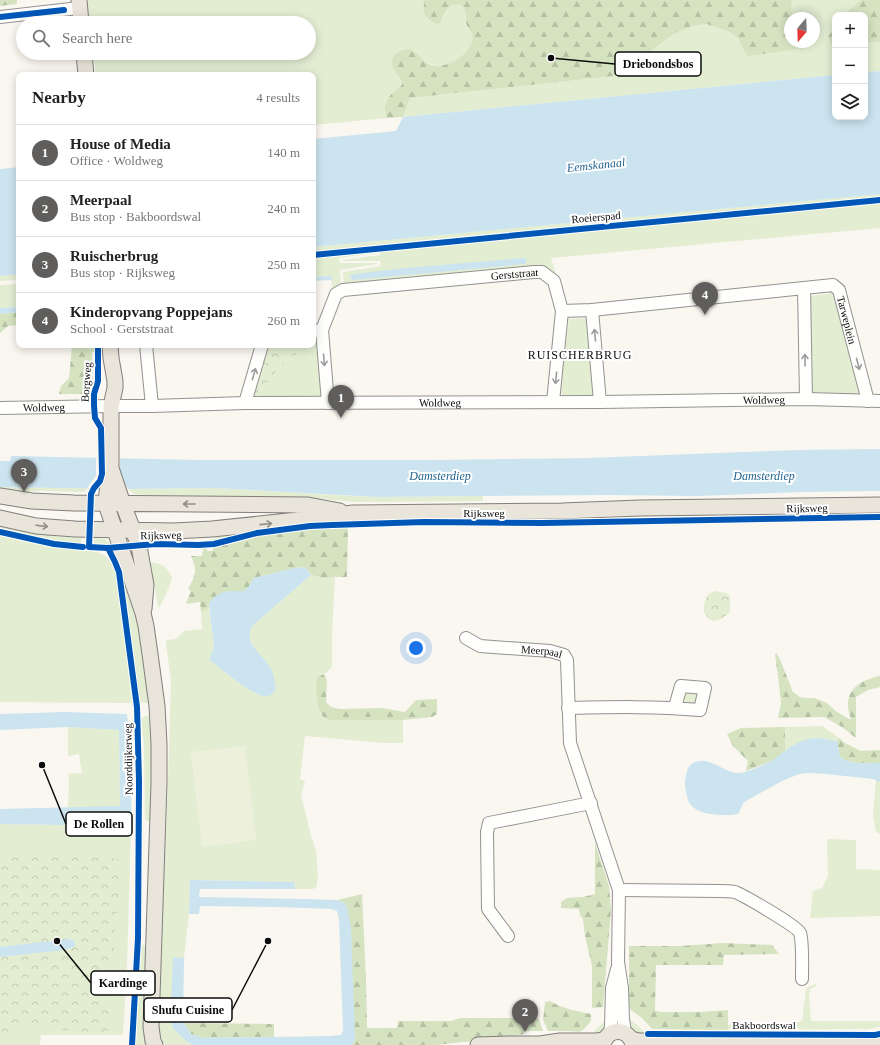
<!DOCTYPE html>
<html lang="en">
<head>
<meta charset="utf-8">
<style>
	body { margin:0; font-family:Georgia,serif; background:#f6f6f6; color:#222 }
	.controls { position:absolute; right:12px; top:12px; display:grid; overflow:hidden; border-radius:8px; box-shadow:0 2px 10px #0003 }
	.controls button { width:36px; height:36px; display:grid; place-items:center; padding:0; border:0; border-bottom:1px solid #e0e0e0; background:#fff; color:#222; font:20px sans-serif }
	.compass { position:absolute; left:784px; top:12px; width:36px; height:36px; border-radius:50%; background:#fff; box-shadow:0 2px 10px #0003; rotate:199deg }
	.you { position:absolute; left:416px; top:648px; width:14px; height:14px; margin:-10px; border:3px solid #fff; border-radius:50%; background:#1a73e8; box-shadow:0 0 0 6px #1a73e833 }
	.badge { display:grid; place-items:center; width:26px; height:26px; border-radius:50%; background:#5f5e5c; color:#fff; font-size:13px; font-weight:700 }
	.pin { position:absolute; translate:-50% -33px; filter:drop-shadow(0 1px 2px #0008) }
	.pin::after { content:''; position:absolute; top:21px; width:14px; height:12px; background:inherit; clip-path:polygon(0 0,100% 0,50% 100%) }
	.list { margin:0; padding:0; list-style:none }
	h2 { display:flex; justify-content:space-between; align-items:center; height:52px; margin:0; padding:0 16px; font-size:17px }
	h2 small { font-size:13px; font-weight:400; color:#767676 }
	.list li { display:grid; grid-template-columns:26px 1fr auto; gap:12px; align-items:center; box-sizing:border-box; height:56px; padding:0 16px; border-top:1px solid #e0e0e0 }
	.list b { display:block; font-size:15px; white-space:nowrap }
	.list p { margin:0; font-size:13px; white-space:nowrap; color:#767676 }
	.list em { font-size:13px; font-style:normal; color:#767676 }
	.icon { flex:none; width:22px; height:22px; fill:none; stroke:currentColor; stroke-width:2; stroke-linecap:round; stroke-linejoin:round }
	.map { position:relative; flex:none; width:880px; height:1045px; overflow:hidden }
	.search { position:absolute; background:#fff; box-shadow:0 2px 10px #0003; left:16px; top:16px; width:300px; height:44px; display:flex; align-items:center; gap:10px; box-sizing:border-box; padding:0 14px; border-radius:22px; color:#767676; font-size:15px }
	.panel { position:absolute; background:#fff; box-shadow:0 2px 10px #0003; left:16px; top:72px; width:300px; height:276px; border-radius:8px }
	.map>svg:first-child { display:block }
	.grass { fill:#e3edd2 }
	.forest { fill:url(#forest-firs) }
	.park { fill:url(#park-crowns) }
	.pitch { fill:#edf1dc }
	.water { fill:#cbe4ef }
	.pier { fill:#faf7f0 }
	.lines { fill:none; stroke-linecap:round; stroke-linejoin:round }
	.minor-casing { stroke:#93928f; stroke-width:14 }
	.major-casing { stroke:#807f7c; stroke-width:17 }
	.minor { stroke:#fefefd; stroke-width:12 }
	.major { stroke:#eae5da; stroke-width:15 }
	.cycleway-casing { stroke:#fff; stroke-width:8 }
	.cycleway { stroke:#0057b8; stroke-width:6 }
	.oneway { stroke:#9d9d9d }
	.oneway2 { stroke:#918e88 }
	.labels { text-anchor:middle; dominant-baseline:central; stroke-width:4; stroke-linejoin:round; paint-order:stroke }
	.street-label { font-size:11px; fill:#0c0c0c; stroke:#fff }
	.water-label { font-size:12px; font-style:italic; fill:#236490; stroke:#fff }
	.neighbourhood-label { font-size:12px; letter-spacing:1px; fill:#0c0c0c; stroke:#fff }
	.leader { fill:none; stroke:#0c0c0c; stroke-width:1.5 }
	.callout-dot { fill:#0c0c0c; stroke:#fff; stroke-width:1.5 }
	.callout { fill:#fff; stroke:#0c0c0c; stroke-width:1.5 }
	.callout-label { font-size:12px; text-anchor:middle; font-weight:bold; fill:#0c0c0c }
</style>
</head>
<body>
<div class="map">
<svg width="880" height="1045" viewBox="0 0 880 1045">
	<defs>
		<pattern id="forest-firs" width="22" height="20" patternUnits="userSpaceOnUse"><rect width="22" height="20" fill="#d5e3c1"/><path d="M5 1l3.5 6h-7zM16 11l3.5 6h-7z" fill="#b6c2a5"/></pattern>
		<pattern id="park-crowns" width="20" height="18" patternUnits="userSpaceOnUse"><rect width="20" height="18" fill="#e3edd2"/><path d="M2 6a3 3 0 1 1 6 0M12 15a3 3 0 1 1 6 0" fill="none" stroke="#c2cab3"/></pattern>
	</defs>
	<rect width="100%" height="100%" fill="#faf7f0"/>
	<path class="grass" d="M86,0H424V3L443,18C445,12 447,8 452,6C454,4 455,4 458,5C468,6 464,18 466,25C468,29 472,31 473,36C475,47 460,59 451,63C434,69 425,63 413,51L398,76L402,81C401,92 384,93 385,108C385,111 386,115 387,118L313,125V75H96L93,53H309V23H89Z
		M792,0H861L843,15H835V25L832,29L831,43H835V75L403,117L410,98L633,74L644,56L675,33L693,26L706,24L728,31L738,38L742,47L806,48V42H814V18H793L791,11Z
		M880,42V71L865,72V43Z
		M880,194V198L313,253V247Z
		M880,203V228L551,258L557,278L554,275L344,287L343,272L381,266L380,261H343V260L380,255V250Z
		M377,250V253L339,258L340,263H377V264L340,270L341,287L332,290L331,276L313,277V256Z
		M19,274V280L0,281V276Z
		M19,284V307L0,308V285Z
		M833,293L859,379L861,394H812L810,296Z
		M590,318L596,396H562L561,385L569,319Z
		M315,335L319,338L323,397L254,398L289,357L309,350L315,345Z
		M0,487L87,488L84,492C64,492 43,489 23,493L22,489L13,490L14,494L0,493Z
		M213,488L352,496L377,497L483,496V501L385,502H352L317,498L142,495L134,494L128,489Z
		M482,517V519L329,523L247,533L209,543V540L235,532L345,520Z
		M0,525C27,533 53,537 81,538L82,540L80,543C53,542 26,536 0,530Z
		M0,536L52,547L97,552C108,556 114,563 116,574L127,656L132,703L0,702Z
		M94,538L104,539L111,544H94Z
		M150,562C161,563 168,567 172,578L169,587L160,607L158,606Z
		M120,567L139,621L149,703H139Z
		M311,575L325,578L335,577L332,632V667L324,675H320V714L370,720H403V743H385L305,736L300,779L305,781L301,795L311,836L316,850L318,877L316,888L312,889H295L294,882L190,880L189,914L184,958H173L186,1041L192,1045H165L162,1040L158,1026L168,782L171,680L166,644V640L176,639L184,631L202,629L201,612L209,608L214,647L210,660L241,684L257,694L270,667C263,659 247,644 250,632C250,630 251,628 252,626Z
		M687,692H696L698,694L697,704H687C683,700 683,696 687,692Z
		M145,716H150L154,782L151,821H147L145,819L144,745L141,719Z
		M822,726L839,738L837,741L820,738L793,745L785,751V727Z
		M68,727L119,730L120,806L68,808L69,784L68,774L82,773L79,754L68,756Z
		M876,780L880,782V834L876,832L873,815Z
		M0,824L131,826L127,965L123,1035H41L40,1045H0Z
		M827,839L856,840V869L880,870V916L810,918L813,891L822,888L828,876Z
		M142,944L147,948L144,1020L145,1045H136L141,949Z
		M815,984L817,986L810,989L809,996L811,1021H880V1027L870,1029L728,1030V1025L795,1023L802,1021L806,989L808,987Z
		M608,1019C604,1031 602,1034 590,1037L598,1027Z
		M627,1019C637,1023 642,1028 647,1038C634,1034 631,1031 627,1019Z"/>
	<path class="forest" d="M0,0H17V4L0,6Z
		M424,0H792L791,11L793,18H790V42H806V48L748,56L742,47L738,38L728,31L706,24L693,26L675,33L644,56L633,74L410,98L403,117L387,118C386,114 384,110 385,106C386,94 402,89 402,83C402,78 392,72 392,61C393,52 406,46 413,51C418,54 422,60 427,63C442,72 467,57 472,42C475,32 468,31 466,23C465,19 466,15 465,11C464,8 462,5 459,5C447,2 444,17 439,24C425,21 423,14 424,0Z
		M861,0H880V42L865,43V15H843Z
		M835,25V43H831L828,37Z
		M19,312V325L8,326L0,333V314Z
		M72,345H95V352H92L93,382L87,394H59L61,386L69,378Z
		M348,527L347,577H335L325,578L311,575L305,567L295,568L254,578C252,582 248,589 244,591C242,591 239,591 237,591C226,593 210,595 209,608L201,612L200,602L186,604L191,591L188,589C195,576 198,571 191,556H202L203,548H207V551H213V548C227,544 242,539 258,536C287,530 317,528 348,527Z
		M776,653L779,657L793,692L800,697L804,698H814L827,703L837,712L851,720C850,715 847,707 848,702C850,685 866,679 880,676V687L868,690L856,697V738L842,727L824,717L778,718L781,703L778,676L775,655Z
		M320,675H324L327,680L326,702L331,707L340,709L382,708L405,712L416,700L437,699V714L432,717L403,720H334C331,720 327,719 325,718C315,712 316,687 317,677Z
		M785,727V751L772,761L746,771L748,761L733,746L727,734L741,728Z
		M839,738L845,743L861,751L880,750V763C867,763 850,765 840,757L837,741Z
		M595,843L609,886L611,910L603,1007L592,1008V966L585,936L583,919L580,915L579,909L561,908V902L567,898L583,897L595,894Z
		M362,894L366,979L367,1028H397L398,1021H451L460,1018H536L539,1019L543,1031H525L524,1034L506,1038L491,1039L436,1045H352L355,1039L344,903L338,900Z
		M722,943L772,945L779,954L724,955L723,965H656L655,1011L662,1012H701L728,1010V1030L652,1029L642,1018L631,1010L629,1006V946H680Z
		M550,1001C563,1009 577,1011 591,1014V1021L583,1030L579,1032L569,1031H548L543,1020L545,1002Z
		M183,1023L274,1024V1037L203,1038L191,1034Z"/>
	<path class="park" d="M313,335H315V345L309,350L289,357L254,398L252,392L265,345H313Z
		M716,591L726,593L730,596V612C721,620 712,627 704,612C704,603 705,593 716,591Z
		M0,852L121,859L107,1035L10,1024L7,1045H0Z"/>
	<path class="pitch" d="M245,746L256,840L202,847L191,752Z"/>
	<path class="water" d="M880,71V194L313,247V139L396,131L403,117L835,75V117H865V72Z
		M19,167V274L0,276V169Z
		M524,258L526,259V263L525,264L353,280L350,278L351,275L355,274L406,268Z
		M331,276L332,280L313,281V277Z
		M19,307V312L0,314V308Z
		M880,449V491L802,492L698,496L606,495L377,497L213,488L128,489L0,487V461H10L11,456L200,460H433L588,458L797,450Z
		M305,567L311,575L252,626C243,646 263,653 271,669C274,675 275,682 276,690C273,693 271,696 266,696C253,697 221,668 209,660L214,647L210,614L209,603L214,597L221,593L228,591H244L250,585L254,578L295,568Z
		M65,712L127,714C131,751 132,789 131,826L0,824V809L120,806L119,730L68,727L0,730V714Z
		M820,738L837,741L840,757C850,765 867,763 880,763V782L873,779L826,774L809,773L799,774L782,781L744,802L738,814C727,816 699,816 691,805C688,802 687,796 686,791C685,786 684,782 686,776C687,771 688,766 693,763C709,754 724,774 740,773C746,773 769,763 774,759C781,755 787,748 794,745C802,740 810,738 820,738Z
		M190,880L294,882L295,889H200L199,897L302,899L338,900L344,903L347,907L351,927L355,1039L352,1045H192L186,1041L172,1027L171,1004L173,957L184,958L183,1022L191,1034L203,1038L274,1037L330,1036L341,1035L343,1030L339,919L337,911L331,909L279,907L200,906L199,914H189Z
		M68,939L73,940L75,943V946L71,948L64,950L0,957V947Z"/>
	<path class="pier" d="M96,457H120V476L128,489L87,488L96,476Z"/>
	<g class="lines">
		<defs>
			<g id="minor">
				<path d="M0,17L79,8"/>
				<path d="M592,310L600,402"/>
				<path id="s1" d="M322,330L336,294L343,290L534,272H542L554,281L562,311L592,310L804,288"/>
				<path d="M313,331L322,330L328,403"/>
				<path d="M146,345L152,406"/>
				<path id="s2" d="M806,399L804,288L833,285L839,290L868,401"/>
				<path d="M553,402L562,311"/>
				<path d="M245,403L262,345"/>
				<path id="s3" d="M0,408L111,406H152L245,403L600,402L806,399L880,401"/>
				<path id="s4" d="M466,638L480,646L550,651L564,655L567,660L570,743L619,890L618,962L622,988L623,1019L625,1033"/>
				<path d="M568,708C613,707 656,706 700,710L705,688L681,686L675,707"/>
				<path d="M619,890L719,891C724,891 730,891 735,892C743,895 797,926 800,933C803,942 802,967 802,979"/>
				<path d="M508,936L488,909L487,832L489,823L591,803"/>
				<path d="M609,1034L611,1027L612,988L617,969"/>
			</g>
			<path id="major" d="M79,0L81,23
				M84,53L86,75
				M110,345L111,358L115,381V388L111,406V467L108,482L106,504L143,613L146,626L150,654L157,706L159,744V783L151,1027L153,1041L155,1045
				M111,468L123,504L139,546L146,585L144,609
				M0,496L32,501L74,503L308,505L340,511
				M0,518L36,526L48,527L75,529L173,531L212,529L308,519L353,513L562,511L640,508L880,505
				M631,1039L639,1041H672L701,1044L880,1045
				M478,1045L509,1044H540L560,1041H597L604,1040
				M603,1045C607,1027 629,1027 633,1045"/>
		</defs>
		<use href="#minor" class="minor-casing"/>
		<use href="#major" class="major-casing"/>
		<use href="#minor" class="minor"/>
		<use href="#major" class="major"/>
		<defs>
			<path id="cycleway" d="M0,17L64,10
				M313,255L880,200
				M98,345V381L94,394V406L95,418L101,428L102,474L100,481L94,488L91,494L89,547L108,548L156,544L198,545L214,544L257,533L310,526L332,525L424,522L543,523L880,517
				M0,532L54,544L83,547
				M108,548L115,562L119,572L137,707L139,782L138,938L132,1045
				M648,1034L875,1035L880,1034"/>
		</defs>
		<use href="#cycleway" class="cycleway-casing"/>
		<use href="#cycleway" class="cycleway"/>
	</g>
	<defs><path id="oneway-shaft" d="M-6 0H5M1.5-3L5.5 0L1.5 3" fill="none" stroke-width="1.6" stroke-linecap="round" stroke-linejoin="round"/></defs>
	<g class="oneway">
		<use href="#oneway-shaft" transform="translate(595 335) rotate(-95)"/>
		<use href="#oneway-shaft" transform="translate(324 360) rotate(85)"/>
		<use href="#oneway-shaft" transform="translate(805 360) rotate(-91)"/>
		<use href="#oneway-shaft" transform="translate(858 364) rotate(75)"/>
		<use href="#oneway-shaft" transform="translate(254 374) rotate(-74)"/>
		<use href="#oneway-shaft" transform="translate(556 378) rotate(96)"/>
	</g>
	<g class="oneway2">
		<use href="#oneway-shaft" transform="translate(189 504) rotate(-180)"/>
		<use href="#oneway-shaft" transform="translate(266 524) rotate(-6)"/>
		<use href="#oneway-shaft" transform="translate(42 526) rotate(7)"/>
	</g>
	<g class="labels">
		<g class="street-label">
			<text transform="translate(596 217) rotate(-5)">Roeierspad</text>
			<text stroke="none"><textPath href="#s1" startOffset="219">Gerststraat</textPath></text>
			<text stroke="none"><textPath href="#s2" startOffset="179">Tarweplein</textPath></text>
			<text transform="translate(86 382) rotate(-86)">Borgweg</text>
			<text stroke="none"><textPath href="#s3" startOffset="764">Woldweg</textPath></text>
			<text stroke="none"><textPath href="#s3" startOffset="440">Woldweg</textPath></text>
			<text stroke="none"><textPath href="#s3" startOffset="44">Woldweg</textPath></text>
			<text transform="translate(807 508) rotate(-1)">Rijksweg</text>
			<text x="484" y="513">Rijksweg</text>
			<text transform="translate(161 535) rotate(-1)">Rijksweg</text>
			<text stroke="none"><textPath href="#s4" startOffset="78">Meerpaal</textPath></text>
			<text transform="translate(128 759) rotate(-91)">Noorddijkerweg</text>
			<text x="764" y="1025">Bakboordswal</text>
		</g>
		<g class="water-label">
			<text transform="translate(596 165) rotate(-6)">Eemskanaal</text>
			<text x="440" y="476">Damsterdiep</text>
			<text x="764" y="476">Damsterdiep</text>
		</g>
		<g class="neighbourhood-label">
			<text x="580" y="355">RUISCHERBRUG</text>
		</g>
	</g>
	<path class="leader" d="M551 58L615 64M42 765L66 824M57 941L91 983M268 941L232 1010"/>
	<g class="callout-dot">
		<circle cx="551" cy="58" r="4"/>
		<circle cx="42" cy="765" r="4"/>
		<circle cx="57" cy="941" r="4"/>
		<circle cx="268" cy="941" r="4"/>
	</g>
	<g class="callout">
		<rect x="615" y="52" width="86" height="24" rx="4"/>
		<rect x="66" y="812" width="66" height="24" rx="4"/>
		<rect x="91" y="971" width="64" height="24" rx="4"/>
		<rect x="144" y="998" width="88" height="24" rx="4"/>
	</g>
	<g class="callout-label">
		<text x="658" y="68">Driebondsbos</text>
		<text x="99" y="828">De Rollen</text>
		<text x="123" y="987">Kardinge</text>
		<text x="188" y="1014">Shufu Cuisine</text>
	</g>
</svg>
<div class="controls">
<button>+</button>
<button>−</button>
<button><svg class="icon" aria-label="layers" viewBox="0 0 24 24"><path d="M12 4l9 5-9 5-9-5zM3 14l9 5 9-5"/></svg></button>
</div>
<svg class="compass" viewBox="-18 -18 36 36"><path d="M0-13l5 13h-10z" fill="#e53935"/><path d="M0 13l5-13h-10z" fill="#767676"/></svg>
<div class="you"></div>
<div class="pin badge" style="left:341px;top:418px">1</div>
<div class="pin badge" style="left:525px;top:1032px">2</div>
<div class="pin badge" style="left:24px;top:492px">3</div>
<div class="pin badge" style="left:705px;top:315px">4</div>
<div class="search"><svg class="icon" aria-label="search" viewBox="0 0 24 24"><circle cx="10" cy="10" r="6"/><path d="M15 15l6 6"/></svg>Search here</div>
<section class="panel">
<h2>Nearby<small>4 results</small></h2>
<ul class="list">
<li><span class="badge">1</span><div><b>House of Media</b><p>Office · Woldweg</p></div><em>140 m</em></li>
<li><span class="badge">2</span><div><b>Meerpaal</b><p>Bus stop · Bakboordswal</p></div><em>240 m</em></li>
<li><span class="badge">3</span><div><b>Ruischerbrug</b><p>Bus stop · Rijksweg</p></div><em>250 m</em></li>
<li><span class="badge">4</span><div><b>Kinderopvang Poppejans</b><p>School · Gerststraat</p></div><em>260 m</em></li>
</ul>
</section>
</div>
</body>
</html>
